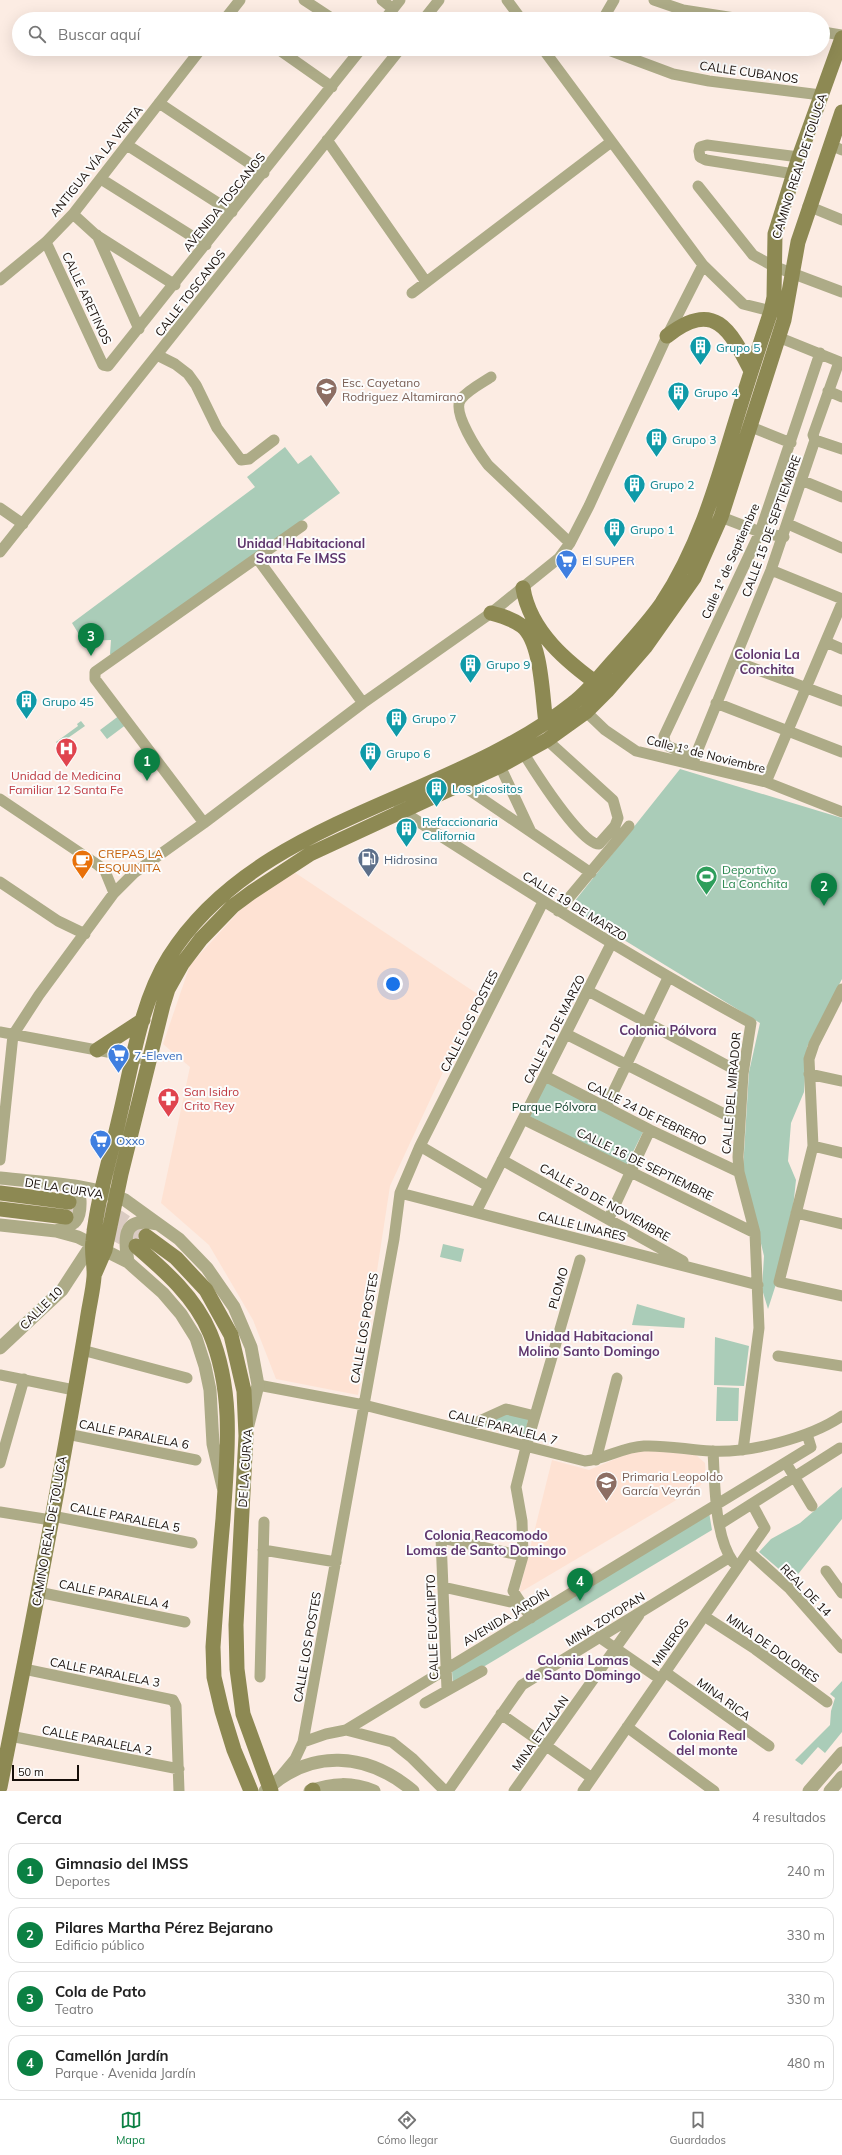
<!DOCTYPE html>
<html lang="es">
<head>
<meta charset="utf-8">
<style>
	body { margin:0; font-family:Mulish,sans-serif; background:#f6f6f6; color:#222 }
	.scale { position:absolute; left:12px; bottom:10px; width:67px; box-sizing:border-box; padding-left:4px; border:2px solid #160d08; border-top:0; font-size:11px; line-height:14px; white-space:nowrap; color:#160d08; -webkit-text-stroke:3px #fcfcfc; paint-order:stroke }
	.you { position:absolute; left:393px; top:984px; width:14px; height:14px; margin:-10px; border:3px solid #fff; border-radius:50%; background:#1a73e8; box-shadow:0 0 0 6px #1a73e833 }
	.badge { display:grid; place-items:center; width:26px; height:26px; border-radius:50%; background:#0b8043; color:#fff; font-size:13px; font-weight:700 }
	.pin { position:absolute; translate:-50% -33px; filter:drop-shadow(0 1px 2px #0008) }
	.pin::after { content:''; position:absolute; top:21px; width:14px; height:12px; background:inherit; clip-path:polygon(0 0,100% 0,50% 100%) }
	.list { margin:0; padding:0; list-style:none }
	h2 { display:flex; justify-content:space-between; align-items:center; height:52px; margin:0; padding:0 16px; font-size:17px }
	h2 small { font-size:13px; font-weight:400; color:#767676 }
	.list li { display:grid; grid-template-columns:26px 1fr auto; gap:12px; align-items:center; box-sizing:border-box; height:56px; margin:0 8px 8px; padding:0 8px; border:1px solid #e0e0e0; border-radius:12px }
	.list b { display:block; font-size:15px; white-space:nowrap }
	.list p { margin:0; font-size:13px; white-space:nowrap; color:#767676 }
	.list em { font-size:13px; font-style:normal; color:#767676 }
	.icon { flex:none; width:22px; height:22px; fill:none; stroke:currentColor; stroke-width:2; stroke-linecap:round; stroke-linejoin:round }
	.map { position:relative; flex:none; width:842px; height:1791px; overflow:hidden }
	.search { position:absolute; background:#fff; box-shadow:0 4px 16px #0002; left:12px; right:12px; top:12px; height:44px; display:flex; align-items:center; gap:10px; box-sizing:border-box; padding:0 14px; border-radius:22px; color:#767676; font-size:15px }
	.sheet { height:308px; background:#fff }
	nav { display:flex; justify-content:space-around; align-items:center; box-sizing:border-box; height:56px; border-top:1px solid #e0e0e0; background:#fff; font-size:11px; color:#767676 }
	nav a { display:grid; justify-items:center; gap:2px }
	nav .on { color:#0b8043 }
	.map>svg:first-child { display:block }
	.built { fill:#fee2d3 }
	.green { fill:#aaccb8 }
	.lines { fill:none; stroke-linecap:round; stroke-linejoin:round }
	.secondary-tunnel { stroke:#dacbc2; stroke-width:15; stroke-dasharray:15 8; stroke-linecap:butt }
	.minor { stroke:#adab87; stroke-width:11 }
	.tertiary { stroke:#adab87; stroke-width:13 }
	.secondary { stroke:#8d8953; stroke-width:15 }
	.labels { text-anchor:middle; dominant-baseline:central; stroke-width:4; stroke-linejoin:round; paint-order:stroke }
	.street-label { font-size:12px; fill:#160d08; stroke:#fcfcfc }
	.culture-label { font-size:12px; fill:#0d838f; stroke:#fcfcfc; text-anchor:start }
	.education-label { font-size:12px; fill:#785e54; stroke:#fcfcfc; text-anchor:start }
	.shop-label { font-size:12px; fill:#366cbe; stroke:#fcfcfc; text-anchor:start }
	.health-label { font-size:12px; fill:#be3a42; stroke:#fcfcfc }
	.food-label { font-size:12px; fill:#c56008; stroke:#fcfcfc; text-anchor:start }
	.service-label { font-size:12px; fill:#4e5e75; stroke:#fcfcfc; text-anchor:start }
	.leisure-label { font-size:12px; fill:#27864d; stroke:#fcfcfc; text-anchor:start }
	.park-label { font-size:12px; fill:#083924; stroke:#fcfcfc }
	.neighbourhood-label { font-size:13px; font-weight:bold; fill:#5f366d; stroke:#fcfcfc }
</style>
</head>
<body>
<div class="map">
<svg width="842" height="1791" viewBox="0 0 842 1791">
	<rect width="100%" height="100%" fill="#fcece3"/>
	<path class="built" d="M285,866L479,995L390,1186L358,1395L276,1379L253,1320L209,1245L161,1203L190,1067L163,1044L190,965L243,907Z
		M644,1450L696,1455L705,1463L706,1477L700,1486L519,1593L552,1460L589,1470L632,1452Z"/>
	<path class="green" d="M285,447L298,464L311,455L340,493L115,658L110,654L111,640L83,641L72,623L255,487L247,477Z
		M120,715L127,724L107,739L100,730Z
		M81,721L85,726L58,745L56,742L78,726L77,724Z
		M680,769L842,818V979L807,1047L804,1092L791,1123L788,1161L796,1180L793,1208L778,1278L768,1309L762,1289L764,1256L743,1169L749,1072L760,1023L570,907Z
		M545,1079L643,1132L626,1166L527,1115Z
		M443,1244L464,1249L461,1262L440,1257Z
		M637,1304L685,1318L684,1328L632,1325Z
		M715,1337L749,1346L744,1386L714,1385Z
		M717,1387L739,1388L738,1421H716Z
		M506,1411L529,1417L524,1436L476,1425Z
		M842,1487V1519L791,1583L780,1570L759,1552L771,1539L800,1523Z
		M709,1512L712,1530L453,1685L452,1671Z
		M842,1681V1732L825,1753L818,1747L802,1765L795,1760L830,1725L831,1711L835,1698L830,1694Z"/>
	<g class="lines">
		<path class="secondary-tunnel" d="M69,1202L113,1214L146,1236
			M66,1217C93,1222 114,1231 136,1246"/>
		<path class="minor" d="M304,0L333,19
			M382,0L393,9
			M507,0L521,19
			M654,0L683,10L741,19
			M225,19L240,0
			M385,19L400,0
			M424,19L439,0
			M603,19L614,0
			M823,32L842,35
			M278,49L332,87
			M543,49L703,265L743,304L771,311
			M606,49L673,74L709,81L821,95
			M159,103L264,173
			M327,140L426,282
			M127,145L232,212
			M830,145L842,150
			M794,174L706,160L700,157L699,151L700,147L707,145L799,157
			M101,179L206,245
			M698,186L753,255L773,266L842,292
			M808,206L842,220
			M73,214L96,235L175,285
			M97,235L139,329
			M46,242L103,365L108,366L361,49
			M0,280L46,242L73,214L201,49
			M412,293L611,142
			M778,337L842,363
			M157,355L175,364L188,374L196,385L217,428L241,460L249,459L274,440
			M491,377C482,383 468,390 461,399C451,412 479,453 488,465L570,543
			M828,391L842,397
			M751,427L791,443
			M815,440L842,449
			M801,480L842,497
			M0,508L23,524
			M721,517L760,532L784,537
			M788,524L842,548
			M0,552L400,49
			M257,558L363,703
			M771,570L842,599
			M826,642L842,649
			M734,661L842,701
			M716,703L842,752
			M581,707L605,730L636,751L766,782L842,812
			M524,754C534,770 581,845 599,844L615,826L618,818L613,800L547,740
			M695,758L668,746L665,743L664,736L760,532L820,353
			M692,764L771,570L815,440L813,435L839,362
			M500,766L531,832
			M456,781L591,873
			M766,782L842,603
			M0,799L98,865L105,871L114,893
			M399,805L408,815C520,887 633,959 751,1023L743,1074L738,1157L739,1172L755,1233L759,1328L743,1450
			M204,823L95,679V672L302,526
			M0,882L58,921L85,934
			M558,911L629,826
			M842,989L814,1044L809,1059L813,1146L779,1282L842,1296
			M588,991L743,1074
			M0,1032L150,1060
			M566,1034L740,1122
			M809,1074L842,1081
			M545,1076L650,1130L739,1172
			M606,1107L668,978
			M523,1119L755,1233
			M420,1146L488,1186
			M813,1146L842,1153
			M0,1160L13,1035L39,995L114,893L134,873L204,823L363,703L491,613L559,558L570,543L589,506L667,336L703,265
			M502,1160L683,1261
			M400,1193L758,1285
			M476,1212L611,944
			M796,1213L842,1224
			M609,1218L650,1130
			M82,1350L187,1378
			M778,1356L842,1366
			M0,1375L74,1390
			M258,1385L364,1405L585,1461C605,1459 623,1447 644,1446C666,1445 689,1450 711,1451C750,1453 810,1438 842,1416
			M467,1431L473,1424L506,1409L535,1416
			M67,1434L196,1460
			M713,1451C715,1483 714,1535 733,1562
			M596,1460L617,1378
			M0,1463L24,1379
			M786,1463L812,1506
			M0,1512L51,1520
			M52,1516L192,1543
			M720,1524L840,1448
			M263,1550L336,1562
			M749,1552L790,1589L842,1648
			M826,1571L842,1593
			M443,1587L520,1604
			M38,1592L185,1622
			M704,1616L755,1649L827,1702
			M531,1618L513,1591L523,1556L522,1521L516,1487L526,1447L580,1260
			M599,1637L660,1679
			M24,1669L173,1700L176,1706L179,1791
			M665,1672L769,1746
			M260,1677L264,1522
			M447,1690L441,1538L523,1556
			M425,1703L482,1671
			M501,1714L592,1778
			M627,1727L714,1791
			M346,1730L811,1447L807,1434
			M10,1736L179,1769
			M303,1742L326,1734L346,1730L392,1742L412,1758L445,1791
			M280,1777L295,1759L303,1742L394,1239L400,1193L420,1146L543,902
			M448,1791L522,1685L730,1557
			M514,1791L639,1615
			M583,1791L765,1528L752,1504"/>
		<path class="tertiary" d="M0,1178C41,1183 87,1183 125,1200L179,1239L207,1268L234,1307L251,1347L258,1385L248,1425
			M0,1225L56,1231L78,1237L128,1262L163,1293L181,1314L196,1338L205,1366L210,1390L213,1444L223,1487
			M56,1231C75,1225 81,1221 80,1200L66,1186
			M128,1262C124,1236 123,1216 157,1224
			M0,1348L62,1290L92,1244
			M265,1791C310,1748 367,1752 413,1791
			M310,1791C333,1783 351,1782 374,1791
			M809,1791L842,1753
			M830,1791L842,1777"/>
		<path class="secondary" d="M667,336C714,299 730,329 751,371
			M523,588C530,632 568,663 602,687
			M491,613C502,616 513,619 522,626C542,642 542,697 546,723
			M97,1050L143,1020
			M0,1193L69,1202
			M0,1209L66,1217
			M146,1236L176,1258L206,1290L231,1335L244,1391L246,1436L236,1625L237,1669L243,1714L271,1791
			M136,1246C165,1271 195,1297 210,1333C235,1393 227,1457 223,1519C219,1562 216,1604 213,1647L214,1677L222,1711L234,1750L251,1791
			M95,1273L105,1250L121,1174L163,1005L168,989L182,964L201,939L233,906L252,892L310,854L500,766L547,740L586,712L607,691L646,646L694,578L721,517L784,320L798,242L842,112
			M0,1787C31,1632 61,1477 87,1321C89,1306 93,1291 94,1277C95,1265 91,1253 93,1241C97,1200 110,1159 119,1119C132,1066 140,1003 169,957C257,817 450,801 573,703C589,691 602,673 616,658C632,640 648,623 662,603C697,550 715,490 733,430C745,390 758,350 771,311L774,297L775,234L799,157L842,38
			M312,1791L313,1790"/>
	</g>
	<defs>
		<symbol id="building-pin" viewBox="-11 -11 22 30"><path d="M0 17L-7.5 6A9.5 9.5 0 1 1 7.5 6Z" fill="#0f9aa8" stroke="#fcfcfc"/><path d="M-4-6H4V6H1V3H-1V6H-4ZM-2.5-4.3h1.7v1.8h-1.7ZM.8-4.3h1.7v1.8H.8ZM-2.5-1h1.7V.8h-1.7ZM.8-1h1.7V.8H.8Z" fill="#fff"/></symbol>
		<symbol id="school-pin" viewBox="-11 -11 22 30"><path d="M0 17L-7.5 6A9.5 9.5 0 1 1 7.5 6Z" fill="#8d6e63" stroke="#fcfcfc"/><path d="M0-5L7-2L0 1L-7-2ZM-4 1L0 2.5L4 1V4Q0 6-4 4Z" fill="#fff"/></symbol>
		<symbol id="supermarket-pin" viewBox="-11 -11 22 30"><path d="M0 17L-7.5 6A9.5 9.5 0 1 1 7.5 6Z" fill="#3f7fe0" stroke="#fcfcfc"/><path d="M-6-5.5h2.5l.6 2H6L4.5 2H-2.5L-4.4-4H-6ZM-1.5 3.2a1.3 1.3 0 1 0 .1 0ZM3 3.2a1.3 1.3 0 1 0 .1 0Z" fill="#fff"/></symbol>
		<symbol id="hospital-pin" viewBox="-11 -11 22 30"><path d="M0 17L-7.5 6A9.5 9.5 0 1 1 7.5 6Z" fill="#e0444e" stroke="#fcfcfc"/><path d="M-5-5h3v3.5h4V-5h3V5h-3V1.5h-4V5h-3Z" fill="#fff"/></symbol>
		<symbol id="fuel-pin" viewBox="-11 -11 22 30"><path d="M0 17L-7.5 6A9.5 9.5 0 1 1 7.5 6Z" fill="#5c6f8a" stroke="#fcfcfc"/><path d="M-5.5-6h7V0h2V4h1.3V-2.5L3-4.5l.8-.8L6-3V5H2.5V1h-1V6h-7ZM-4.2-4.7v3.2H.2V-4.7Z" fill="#fff"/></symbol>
		<symbol id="cafe-pin" viewBox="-11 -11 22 30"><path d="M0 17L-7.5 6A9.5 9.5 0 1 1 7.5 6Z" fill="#e8710a" stroke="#fcfcfc"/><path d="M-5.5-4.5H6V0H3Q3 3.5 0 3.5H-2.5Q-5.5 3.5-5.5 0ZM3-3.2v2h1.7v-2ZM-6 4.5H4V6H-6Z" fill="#fff"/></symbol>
		<symbol id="stadium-pin" viewBox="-11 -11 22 30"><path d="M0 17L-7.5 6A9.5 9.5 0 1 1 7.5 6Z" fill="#2e9e5b" stroke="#fcfcfc"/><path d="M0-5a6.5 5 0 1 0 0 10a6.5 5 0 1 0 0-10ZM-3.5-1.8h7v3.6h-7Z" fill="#fff"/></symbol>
		<symbol id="pharmacy-pin" viewBox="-11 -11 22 30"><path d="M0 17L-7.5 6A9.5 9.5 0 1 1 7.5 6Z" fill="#e0444e" stroke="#fcfcfc"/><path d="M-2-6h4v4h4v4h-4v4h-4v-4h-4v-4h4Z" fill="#fff"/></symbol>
	</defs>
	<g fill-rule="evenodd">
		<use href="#building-pin" x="688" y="334" width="25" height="34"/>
		<use href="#school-pin" x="314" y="376" width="25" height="34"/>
		<use href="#building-pin" x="666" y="380" width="25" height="34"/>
		<use href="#building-pin" x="644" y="426" width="25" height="34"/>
		<use href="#building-pin" x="622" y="472" width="25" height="34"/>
		<use href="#building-pin" x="602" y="516" width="25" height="34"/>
		<use href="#supermarket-pin" x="554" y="548" width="25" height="34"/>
		<use href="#building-pin" x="458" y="652" width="25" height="34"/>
		<use href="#building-pin" x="14" y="688" width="25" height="34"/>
		<use href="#building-pin" x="384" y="706" width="25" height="34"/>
		<use href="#hospital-pin" x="54" y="736" width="25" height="34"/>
		<use href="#building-pin" x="358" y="740" width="25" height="34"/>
		<use href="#building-pin" x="424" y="776" width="25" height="34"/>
		<use href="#building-pin" x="394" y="816" width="25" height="34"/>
		<use href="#fuel-pin" x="356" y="846" width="25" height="34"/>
		<use href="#cafe-pin" x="70" y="848" width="25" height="34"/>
		<use href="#stadium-pin" x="694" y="864" width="25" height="34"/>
		<use href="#supermarket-pin" x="106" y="1042" width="25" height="34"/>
		<use href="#pharmacy-pin" x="156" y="1086" width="25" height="34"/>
		<use href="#supermarket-pin" x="88" y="1128" width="25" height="34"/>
		<use href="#school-pin" x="594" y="1470" width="25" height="34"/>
	</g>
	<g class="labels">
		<g class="street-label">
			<text transform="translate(749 72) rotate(8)">CALLE CUBANOS</text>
			<text transform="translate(96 161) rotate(-51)">ANTIGUA VÍA LA VENTA</text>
			<text transform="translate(799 166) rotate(-72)">CAMINO REAL DE TOLUCA</text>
			<text transform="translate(224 202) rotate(-51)">AVENIDA TOSCANOS</text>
			<text transform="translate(190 293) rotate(-52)">CALLE TOSCANOS</text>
			<text transform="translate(87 298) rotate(65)">CALLE ARETINOS</text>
			<text transform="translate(771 526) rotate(-70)">CALLE 15 DE SEPTIEMBRE</text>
			<text transform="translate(730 561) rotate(-66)">Calle 1º de Septiembre</text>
			<text transform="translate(706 754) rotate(14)">Calle 1º de Noviembre</text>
			<text transform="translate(575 906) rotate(32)">CALLE 19 DE MARZO</text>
			<text transform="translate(469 1021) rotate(-63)">CALLE LOS POSTES</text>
			<text transform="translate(554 1029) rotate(-63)">CALLE 21 DE MARZO</text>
			<text transform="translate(731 1093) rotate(-85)">CALLE DEL MIRADOR</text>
			<text transform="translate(647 1113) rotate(26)">CALLE 24 DE FEBRERO</text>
			<text transform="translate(645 1164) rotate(26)">CALLE 16 DE SEPTIEMBRE</text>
			<text transform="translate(64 1188) rotate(9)">DE LA CURVA</text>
			<text transform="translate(605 1202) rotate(29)">CALLE 20 DE NOVIEMBRE</text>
			<text transform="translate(582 1226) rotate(14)">CALLE LINARES</text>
			<text transform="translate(558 1288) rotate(-74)">PLOMO</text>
			<text transform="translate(41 1308) rotate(-45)">CALLE 10</text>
			<text transform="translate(364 1328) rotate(-80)">CALLE LOS POSTES</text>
			<text transform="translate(503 1427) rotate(14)">CALLE PARALELA 7</text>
			<text transform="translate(134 1434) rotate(11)">CALLE PARALELA 6</text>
			<text transform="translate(245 1468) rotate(-86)">DE LA CURVA</text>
			<text transform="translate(125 1517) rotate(11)">CALLE PARALELA 5</text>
			<text transform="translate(49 1531) rotate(-80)">CAMINO REAL DE TOLUCA</text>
			<text transform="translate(806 1590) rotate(46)">REAL DE 14</text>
			<text transform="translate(114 1594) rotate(11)">CALLE PARALELA 4</text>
			<text transform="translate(506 1617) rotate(-31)">AVENIDA JARDÍN</text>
			<text transform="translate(605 1619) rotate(-32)">MINA ZOYOPAN</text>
			<text transform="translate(432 1627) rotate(-92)">CALLE EUCALIPTO</text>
			<text transform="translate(670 1642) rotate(-55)">MINEROS</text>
			<text transform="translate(307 1647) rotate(-80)">CALLE LOS POSTES</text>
			<text transform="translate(773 1648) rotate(35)">MINA DE DOLORES</text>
			<text transform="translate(105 1672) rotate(11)">CALLE PARALELA 3</text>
			<text transform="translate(724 1699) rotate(36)">MINA RICA</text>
			<text transform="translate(540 1733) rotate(-55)">MINA ETZALAN</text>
			<text transform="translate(97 1740) rotate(11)">CALLE PARALELA 2</text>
		</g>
		<g class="culture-label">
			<text x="716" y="347">Grupo 5</text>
			<text x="694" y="392">Grupo 4</text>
			<text x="672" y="439">Grupo 3</text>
			<text x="650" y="484">Grupo 2</text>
			<text x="630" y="529">Grupo 1</text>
			<text x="486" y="664">Grupo 9</text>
			<text x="42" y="701">Grupo 45</text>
			<text x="412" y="718">Grupo 7</text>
			<text x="386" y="753">Grupo 6</text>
			<text x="452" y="788">Los picositos</text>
			<text x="422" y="821">Refaccionaria<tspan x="422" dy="14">California</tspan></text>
		</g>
		<g class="education-label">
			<text x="342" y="382">Esc. Cayetano<tspan x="342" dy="14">Rodriguez Altamirano</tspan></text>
			<text x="622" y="1476">Primaria Leopoldo<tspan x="622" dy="14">García Veyrán</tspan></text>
		</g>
		<g class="shop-label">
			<text x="582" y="560">El SUPER</text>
			<text x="134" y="1055">7-Eleven</text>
			<text x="116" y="1140">Oxxo</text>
		</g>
		<g class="health-label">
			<text x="66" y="775">Unidad de Medicina<tspan x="66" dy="14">Familiar 12 Santa Fe</tspan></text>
			<text x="184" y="1091" text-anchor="start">San Isidro<tspan x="184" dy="14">Crito Rey</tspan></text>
		</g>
		<g class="food-label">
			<text x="98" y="853">CREPAS LA<tspan x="98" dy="14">ESQUINITA</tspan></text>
		</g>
		<g class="service-label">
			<text x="384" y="859">Hidrosina</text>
		</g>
		<g class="leisure-label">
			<text x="722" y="869">Deportivo<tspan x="722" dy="14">La Conchita</tspan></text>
		</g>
		<g class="park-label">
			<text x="554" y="1106">Parque Pólvora</text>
		</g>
		<g class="neighbourhood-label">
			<text x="301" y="543">Unidad Habitacional<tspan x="301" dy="15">Santa Fe IMSS</tspan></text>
			<text x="767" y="654">Colonia La<tspan x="767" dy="15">Conchita</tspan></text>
			<text x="668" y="1030">Colonia Pólvora</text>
			<text x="589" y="1336">Unidad Habitacional<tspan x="589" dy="15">Molino Santo Domingo</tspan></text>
			<text x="486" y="1535">Colonia Reacomodo<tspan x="486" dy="15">Lomas de Santo Domingo</tspan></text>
			<text x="583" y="1660">Colonia Lomas<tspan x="583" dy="15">de Santo Domingo</tspan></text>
			<text x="707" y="1735">Colonia Real<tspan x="707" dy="15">del monte</tspan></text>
		</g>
	</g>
</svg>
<div class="scale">50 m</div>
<div class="you"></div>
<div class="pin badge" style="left:147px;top:781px">1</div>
<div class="pin badge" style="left:824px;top:906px">2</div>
<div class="pin badge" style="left:91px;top:656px">3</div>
<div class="pin badge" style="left:580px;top:1601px">4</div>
<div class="search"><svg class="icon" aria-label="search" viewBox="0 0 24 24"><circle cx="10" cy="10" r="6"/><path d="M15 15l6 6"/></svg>Buscar aquí</div>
</div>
<section class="sheet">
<h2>Cerca<small>4 resultados</small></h2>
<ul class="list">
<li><span class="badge">1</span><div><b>Gimnasio del IMSS</b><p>Deportes</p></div><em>240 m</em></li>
<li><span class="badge">2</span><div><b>Pilares Martha Pérez Bejarano</b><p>Edificio público</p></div><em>330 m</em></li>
<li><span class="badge">3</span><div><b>Cola de Pato</b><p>Teatro</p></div><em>330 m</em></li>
<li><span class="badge">4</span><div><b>Camellón Jardín</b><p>Parque · Avenida Jardín</p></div><em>480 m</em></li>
</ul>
</section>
<nav>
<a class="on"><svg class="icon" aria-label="map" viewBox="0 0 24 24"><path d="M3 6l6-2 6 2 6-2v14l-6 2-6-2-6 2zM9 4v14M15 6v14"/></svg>Mapa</a>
<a><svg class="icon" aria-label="directions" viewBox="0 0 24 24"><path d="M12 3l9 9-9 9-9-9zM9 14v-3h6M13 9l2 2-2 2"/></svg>Cómo llegar</a>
<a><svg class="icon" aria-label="saved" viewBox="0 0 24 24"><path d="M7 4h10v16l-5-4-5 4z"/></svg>Guardados</a>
</nav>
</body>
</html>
